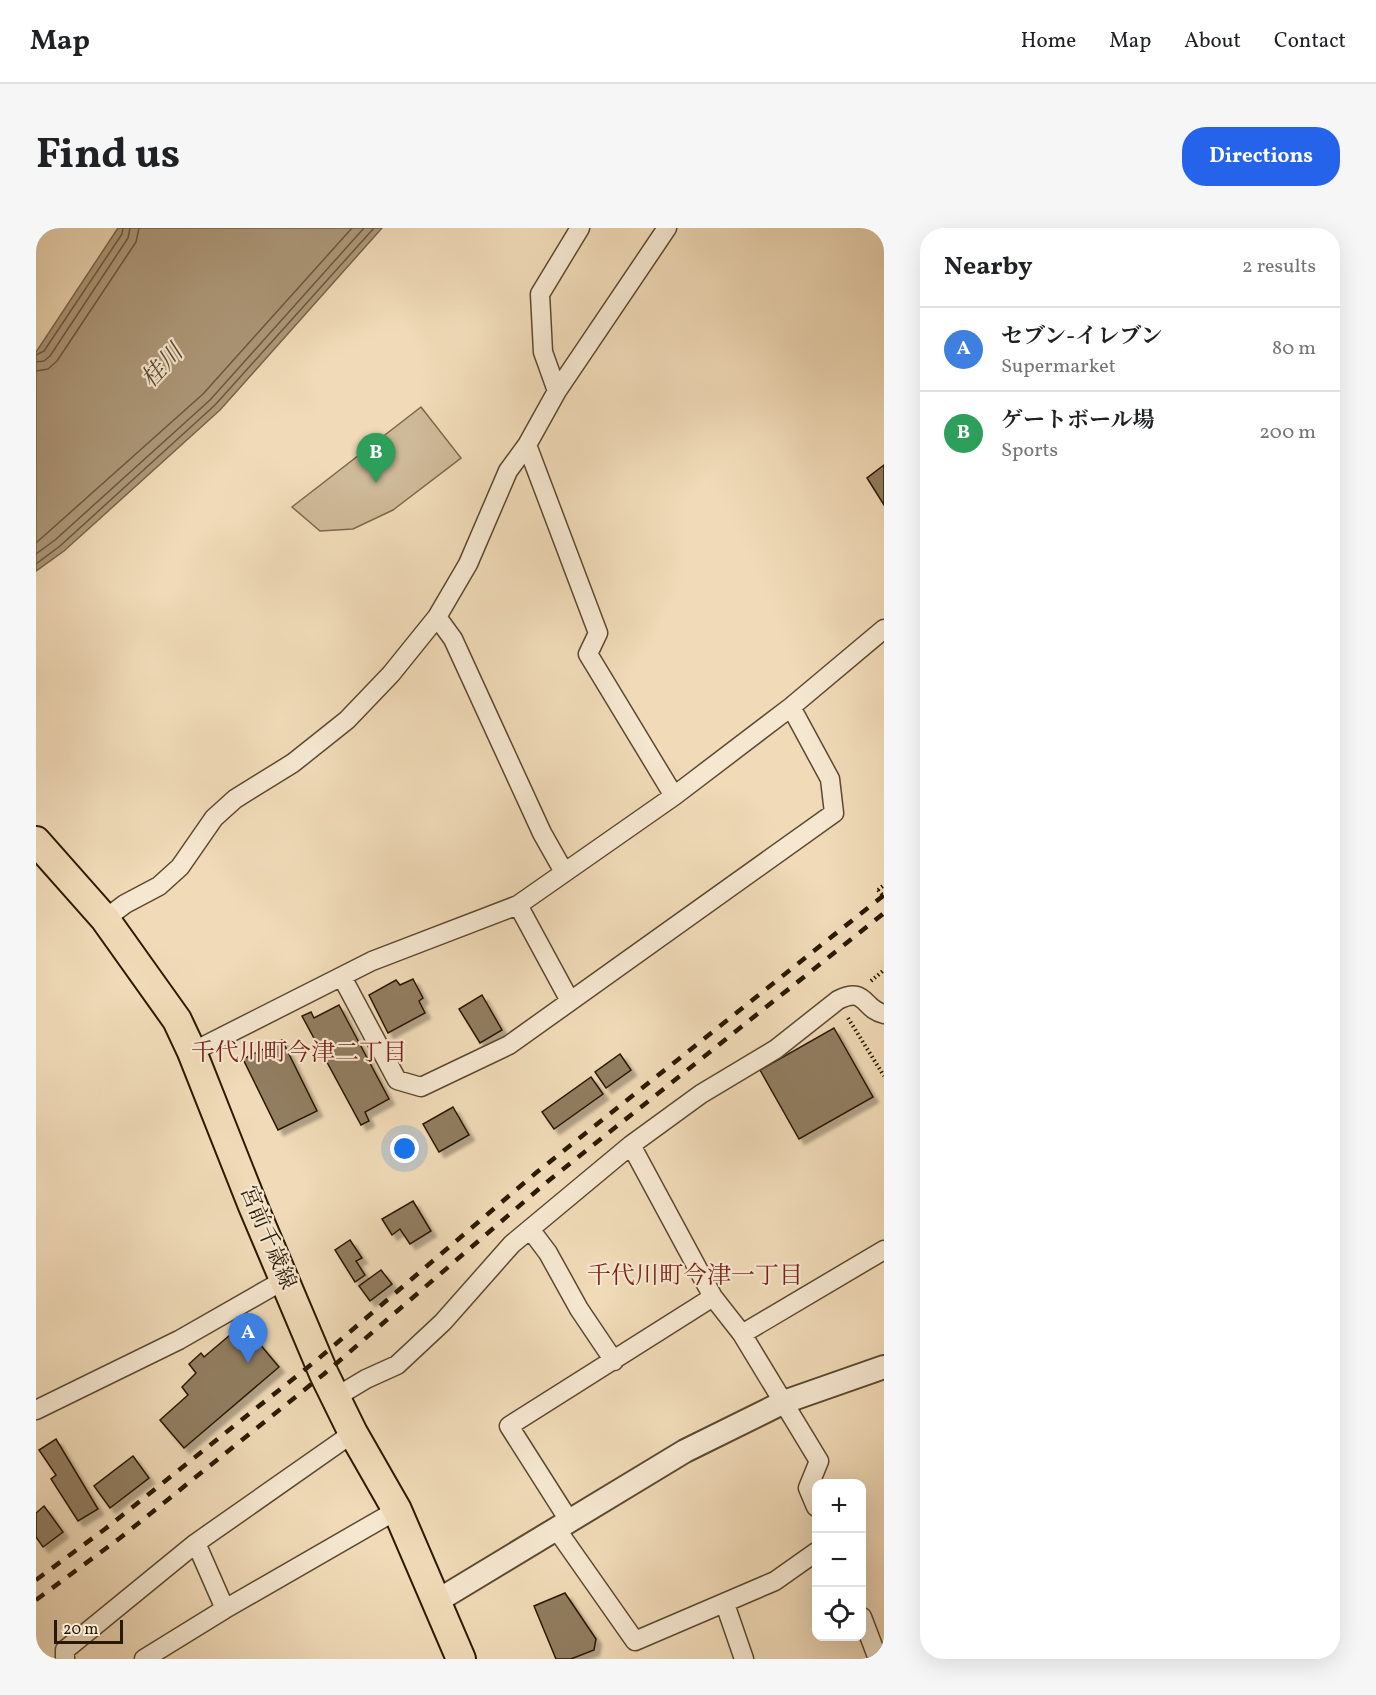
<!DOCTYPE html>
<html lang="en">
<head>
<meta charset="utf-8">
<style>
	body { margin:0; font-family:Vollkorn,"Noto Serif JP",serif; background:#f6f6f6; color:#202124 }
	.controls { position:absolute; right:18px; bottom:18px; display:grid; overflow:hidden; border-radius:12px; box-shadow:0 6px 24px #0002 }
	.controls button { width:54px; height:54px; display:grid; place-items:center; padding:0; border:0; border-bottom:2px solid #e0e0e0; background:#fff; color:#202124; font:30px sans-serif }
	.scale { position:absolute; left:18px; bottom:15px; width:69px; box-sizing:border-box; padding-left:6px; border:3px solid #2a1902; border-top:0; font-size:16px; line-height:21px; white-space:nowrap; color:#2a1902; -webkit-text-stroke:4px #f5e7d0; paint-order:stroke }
	.you { position:absolute; left:369px; top:921px; width:21px; height:21px; margin:-15px; border:4px solid #fff; border-radius:50%; background:#1a73e8; box-shadow:0 0 0 9px #1a73e833 }
	.badge { display:grid; place-items:center; width:39px; height:39px; border-radius:50%; background:#2563eb; color:#fff; font-size:20px; font-weight:700 }
	.pin { position:absolute; translate:-50% -50px; filter:drop-shadow(0 2px 3px #0008) }
	.pin::after { content:''; position:absolute; top:32px; width:21px; height:18px; background:inherit; clip-path:polygon(0 0,100% 0,50% 100%) }
	.list { margin:0; padding:0; list-style:none }
	h2 { display:flex; justify-content:space-between; align-items:center; height:78px; margin:0; padding:0 24px; font-size:26px }
	h2 small { font-size:20px; font-weight:400; color:#757577 }
	.list li { display:grid; grid-template-columns:39px 1fr auto; gap:18px; align-items:center; box-sizing:border-box; height:84px; padding:0 24px; border-top:2px solid #e0e0e0 }
	.list b { display:block; font-size:22px; white-space:nowrap }
	.list p { margin:0; font-size:20px; white-space:nowrap; color:#757577 }
	.list em { font-size:20px; font-style:normal; color:#757577 }
	.icon { flex:none; width:33px; height:33px; fill:none; stroke:currentColor; stroke-width:2; stroke-linecap:round; stroke-linejoin:round }
	.map { position:relative; flex:none; width:848px; height:1431px; overflow:hidden; border-radius:24px }
	header { display:flex; align-items:center; gap:36px; box-sizing:border-box; height:84px; padding:0 30px; background:#fff; border-bottom:2px solid #e0e0e0 }
	header strong { font-size:28px }
	nav { display:flex; gap:33px; margin-inline-start:auto; font-size:21px }
	.intro { display:flex; align-items:center; justify-content:space-between; box-sizing:border-box; height:144px; padding:0 36px }
	h1 { margin:0; font-size:42px }
	.button { padding:15px 27px; border-radius:24px; background:#2563eb; color:#fff; font-size:21px; font-weight:700 }
	main { display:flex; gap:36px; padding:0 36px }
	aside { flex:1; background:#fff; border-radius:24px; box-shadow:0 6px 24px #0002 }
	.map>svg:first-child { display:block }
	.green { fill:#ceb998; stroke:#7c694d; stroke-width:1.5 }
	.water { fill:#ad9879; stroke:#796549; stroke-width:1.5 }
	.lines { fill:none; stroke-linecap:round; stroke-linejoin:round }
	.shore { stroke:#6c583e; stroke-width:1.5 }
	.building { fill:#917d60; stroke:#2a1902; stroke-width:1.5; filter:url(#shadow) }
	.minor-casing { stroke:#5c492f; stroke-width:21 }
	.tertiary-casing { stroke:#5c492f; stroke-width:26 }
	.primary-casing { stroke:#2a1902; stroke-width:32 }
	.path { stroke:#2a1902; stroke-width:4; stroke-dasharray:1.5 3; stroke-linecap:butt }
	.minor { stroke:#f5e7d0; stroke-width:18 }
	.tertiary { stroke:#f5e7d0; stroke-width:22 }
	.primary { stroke:#f0dab7; stroke-width:28 }
	.rail { stroke:#2a1902; stroke-width:4.5; stroke-dasharray:10 10; stroke-linecap:butt }
	.path-bridge { stroke:#2a1902; stroke-width:4; stroke-dasharray:1.5 3; stroke-linecap:butt }
	.labels { text-anchor:middle; dominant-baseline:central; stroke-width:4.5; stroke-linejoin:round; paint-order:stroke }
	.street-label { font-size:22px; fill:#2a1902; stroke:#f5e7d0 }
	.water-label { font-size:24px; font-style:italic; fill:#5e4c32; stroke:#f5e7d0 }
	.neighbourhood-label { font-size:24px; fill:#7a1f14; stroke:#f5e7d0 }
</style>
</head>
<body>
<header>
<strong>Map</strong>
<nav><a>Home</a><a>Map</a><a>About</a><a>Contact</a></nav>
</header>
<div class="intro"><h1>Find us</h1><a class="button">Directions</a></div>
<main>
<div class="map">
<svg width="848" height="1431" viewBox="0 0 848 1431">
	<defs>
		<filter id="shadow"><feDropShadow dx="5.5" dy="5.5" stdDeviation="1.5" flood-color="#0004"/></filter>
	</defs>
	<rect width="100%" height="100%" fill="#f0dab7"/>
	<filter id="stains"><feTurbulence type="fractalNoise" baseFrequency=".00333" numOctaves="4"/><feColorMatrix values="0 0 0 0 .2 0 0 0 0 .09 0 0 0 0 .02 0 0 0 .5 -.17"/></filter>
	<radialGradient id="worn" r=".72"><stop offset=".6" stop-color="#630" stop-opacity="0"/><stop offset="1" stop-color="#630" stop-opacity=".3"/></radialGradient>
	<path class="green" d="M385,179L425,230L357,282L317,301L284,303L256,279Z"/>
	<path class="water" d="M82,0H346L184,182L28,323L0,343V124Z"/>
	<g class="lines">
		<path class="shore" d="M0,127L8,123L86,6L87,0
			M0,134L8,133L14,128L92,10L94,0
			M0,143L12,141L21,133L100,14L103,0
			M0,315L167,166L316,0
			M0,326L19,312L174,172L328,0
			M0,336L24,318L179,177L338,0"/>
	</g>
	<path class="building" d="M848,237V277L831,250Z
		M377,751L387,770L383,773L389,785L352,805L333,767L360,752L364,757Z
		M446,767L466,802L444,815L423,781Z
		M303,777L353,871L329,884L333,893L325,897L266,788L275,784L278,790Z
		M798,800L837,869L763,911L724,842Z
		M246,812L281,883L242,902L207,831Z
		M584,826L595,842L570,860L559,844Z
		M555,849L567,866L518,901L506,884Z
		M417,879L433,907L403,924L387,896Z
		M377,973L395,1003L374,1016L364,1001L356,1007L346,991Z
		M314,1012L326,1030L320,1033L329,1047L319,1054L299,1022Z
		M345,1042L356,1056L334,1073L323,1058Z
		M207,1096L243,1139L148,1220L124,1192L152,1167L146,1159L160,1145L153,1136L165,1125L168,1129Z
		M20,1211L62,1281L42,1293L15,1251L20,1247L3,1222Z
		M97,1228L113,1250L74,1280L58,1258Z
		M8,1278L27,1304L7,1319L0,1309V1285Z
		M529,1365L560,1411L558,1422L535,1431H520L498,1378Z"/>
	<g class="lines">
		<defs>
			<path id="minor" d="M521,163L507,124L504,66L544,0
				M491,217L562,405L552,426L638,568
				M401,389L417,411L506,605L528,644
				M482,677L534,773
				M69,691L89,676L123,658L144,639L178,590L199,571L257,535L311,492L355,446L401,389L432,336L472,243L491,217L521,163L631,0
				M306,749L361,852L385,859L473,817L798,585L794,551L755,479
				M156,824L336,733L482,677L638,568L755,479L848,401
				M595,917L677,1069L706,1106L783,1233L772,1260L780,1279
				M494,1001L512,1025L543,1081L578,1133
				M706,1106L848,1022
				M300,1169L330,1151L361,1137L407,1094L476,1016L595,917L665,866L740,821L802,772C831,758 826,781 848,786
				M0,1182L143,1112L248,1052
				M534,1294L473,1198L677,1069
				M521,1302L599,1413L739,1353L780,1324
				M160,1315L189,1381
				M689,1376L708,1431
				M826,1389L842,1431
				M29,1431V1422L160,1315L317,1205
				M108,1431L189,1381L361,1282"/>
			<path id="tertiary" d="M401,1373L649,1223L748,1174L848,1139"/>
			<path id="primary" d="M0,613L69,691L141,792L156,824L217,978L288,1146L317,1205L361,1282L425,1431"/>
		</defs>
		<use href="#minor" class="minor-casing"/>
		<use href="#tertiary" class="tertiary-casing"/>
		<use href="#primary" class="primary-casing"/>
		<path class="path" d="M842,662L848,657
			M835,753L848,742
			M812,790L848,848"/>
		<use href="#minor" class="minor"/>
		<use href="#tertiary" class="tertiary"/>
		<use href="#primary" class="primary"/>
		<path class="rail" d="M0,1352L69,1301L282,1131L501,944L848,667
			M0,1372L84,1310L288,1146L511,954L848,685"/>
		<path class="path-bridge" d="M842,662L848,669"/>
	</g>
	<g class="labels">
		<g class="street-label">
			<text transform="translate(231 1010) rotate(67)">宮前千歳線</text>
		</g>
		<g class="water-label">
			<text transform="translate(127 139) rotate(-47)">桂川</text>
		</g>
		<g class="neighbourhood-label">
			<text x="263" y="826">千代川町今津二丁目</text>
			<text x="659" y="1049">千代川町今津一丁目</text>
		</g>
	</g>
	<rect width="100%" height="100%" filter="url(#stains)"/>
	<rect width="100%" height="100%" fill="url(#worn)"/>
</svg>
<div class="controls">
<button>+</button>
<button>−</button>
<button><svg class="icon" aria-label="locate" viewBox="0 0 24 24"><circle cx="12" cy="12" r="6"/><path d="M12 2v4M12 18v4M2 12h4M18 12h4"/></svg></button>
</div>
<div class="scale">20 m</div>
<div class="you"></div>
<div class="pin badge" style="left:212px;top:1135px;background:#3f7fe0">A</div>
<div class="pin badge" style="left:340px;top:255px;background:#2e9e5b">B</div>
</div>
<aside>
<h2>Nearby<small>2 results</small></h2>
<ul class="list">
<li><span class="badge" style="background:#3f7fe0">A</span><div><b>セブン-イレブン</b><p>Supermarket</p></div><em>80 m</em></li>
<li><span class="badge" style="background:#2e9e5b">B</span><div><b>ゲートボール場</b><p>Sports</p></div><em>200 m</em></li>
</ul>
</aside>
</main>
</body>
</html>
